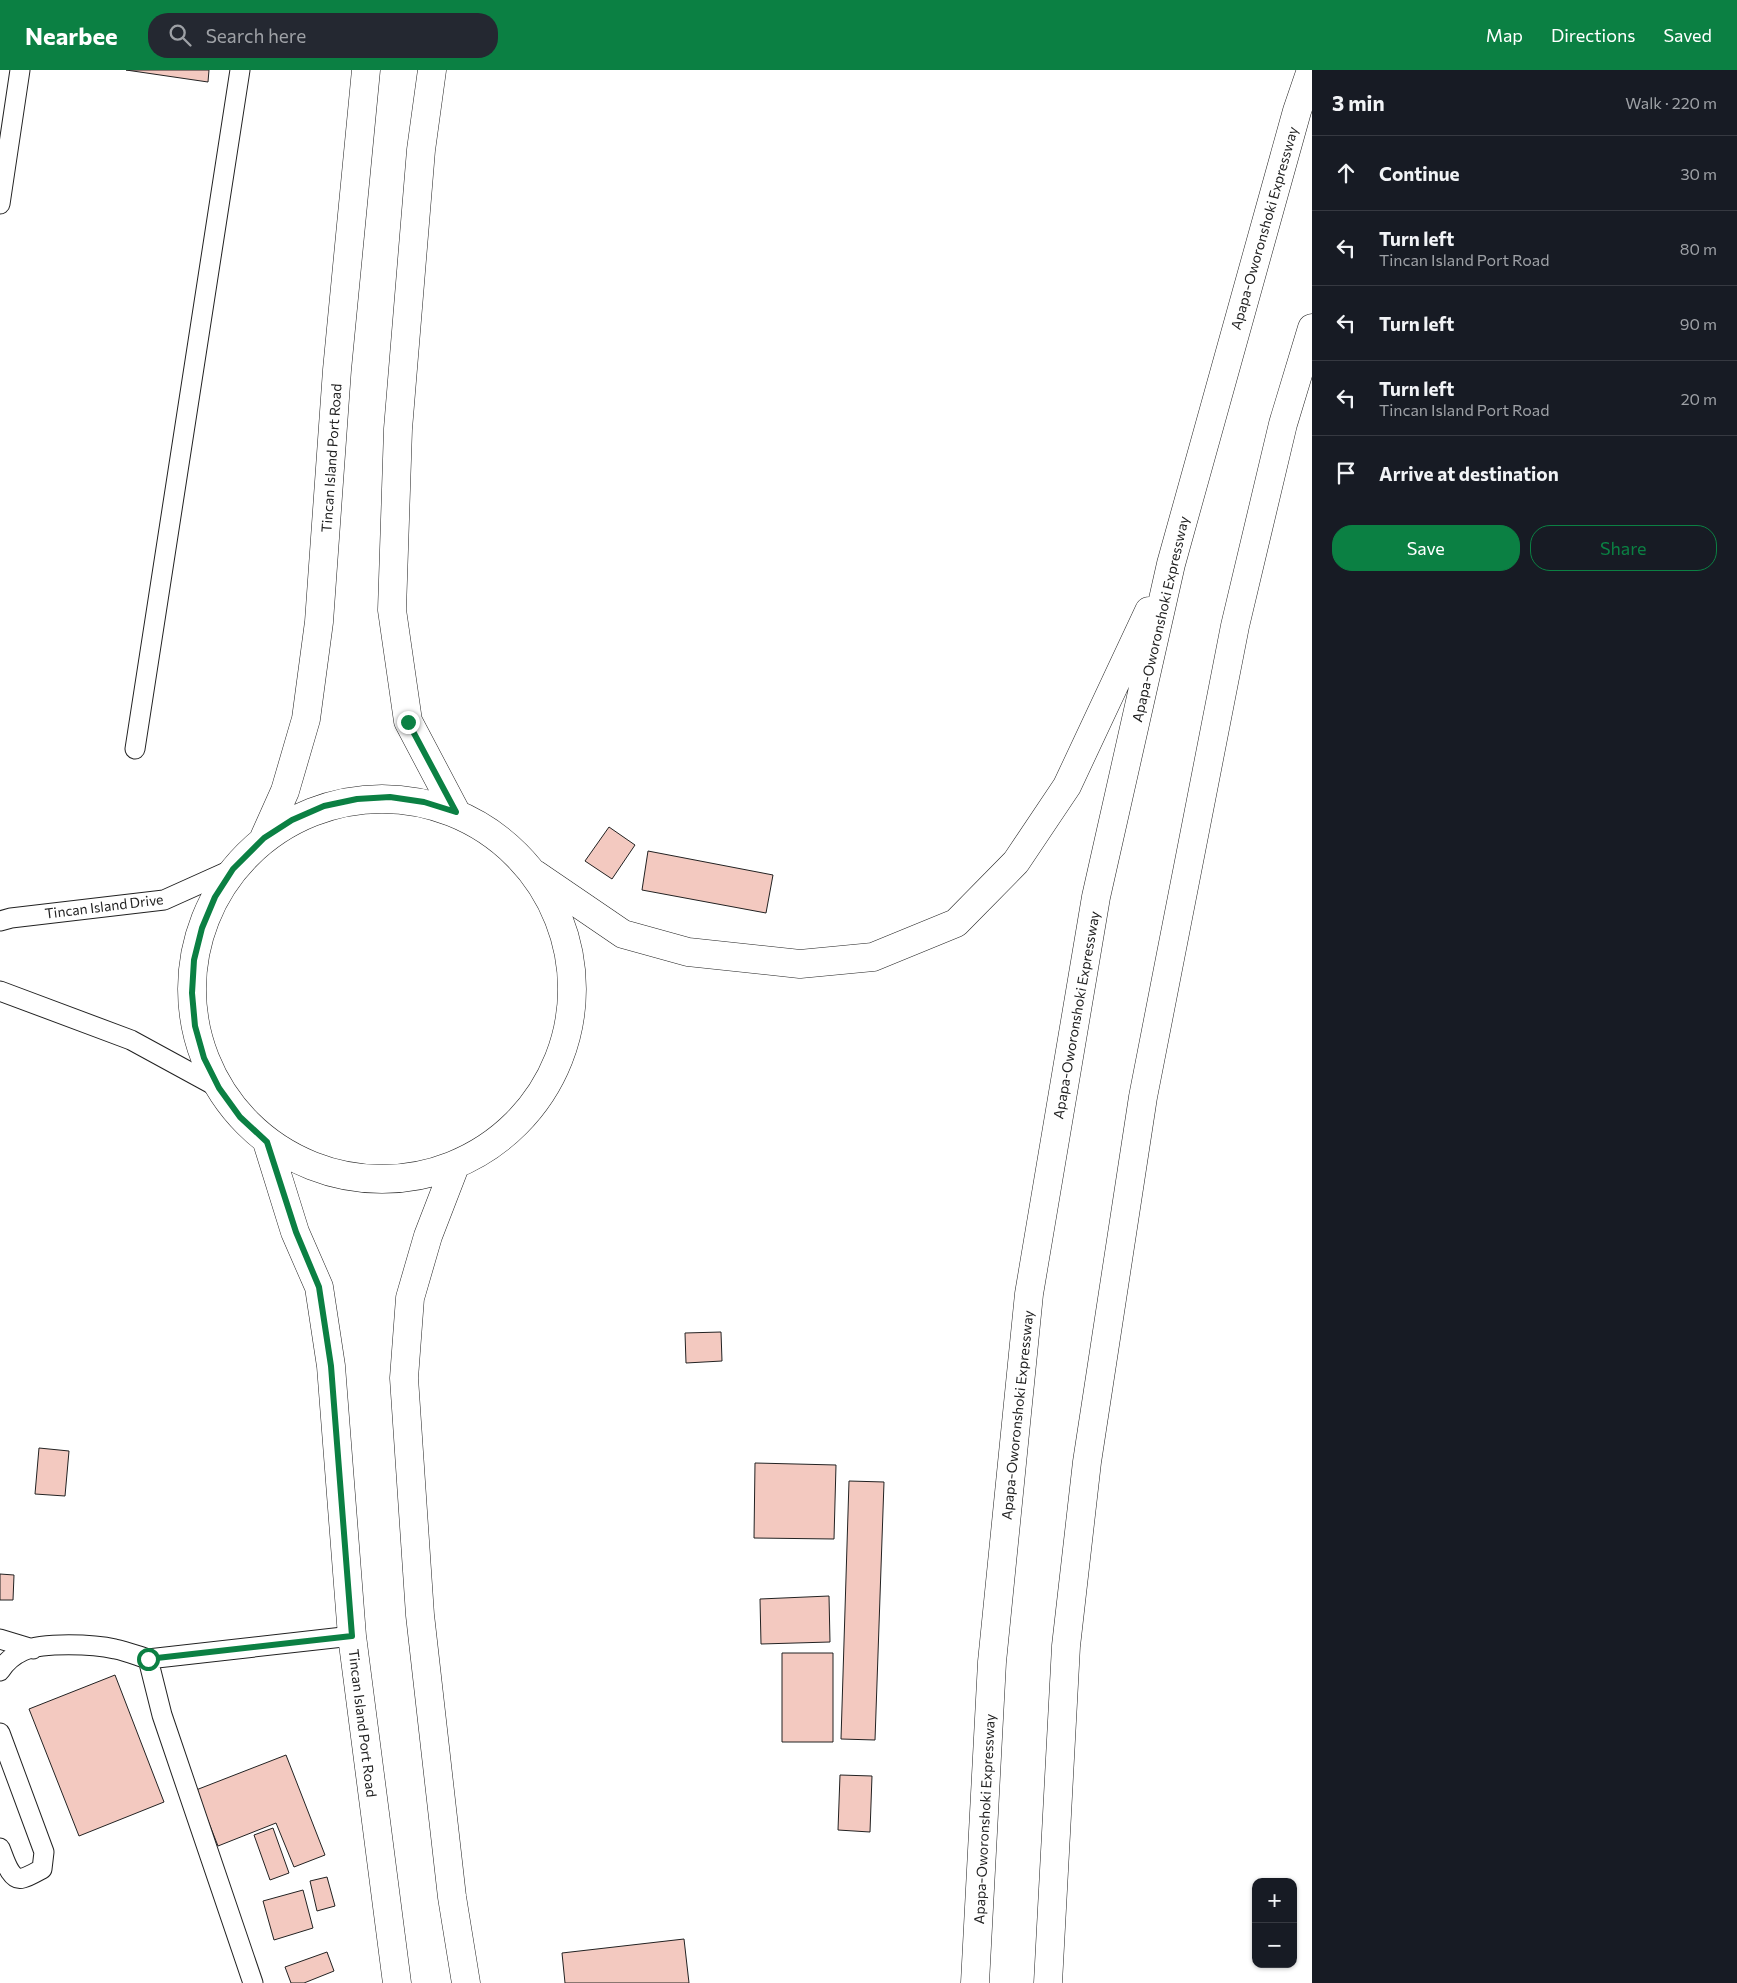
<!DOCTYPE html>
<html lang="en">
<head>
<meta charset="utf-8">
<style>
	body { margin:0; font-family:Commissioner,sans-serif; background:#242831; color:#f1f3f6 }
	.controls { position:absolute; right:15px; bottom:15px; display:grid; overflow:hidden; border-radius:10px; box-shadow:0 1px 4px #0004 }
	.controls button { width:45px; height:45px; display:grid; place-items:center; padding:0; border:0; border-bottom:1px solid #363941; background:#171b24; color:#f1f3f6; font:25px sans-serif }
	.stop { position:absolute; width:15px; height:15px; margin:-11px; border:4px solid #0b8043; border-radius:50%; background:#fff }
	.stop.end { background:#0b8043; border-color:#fff; box-shadow:0 1px 5px #0008 }
	.list { margin:0; padding:0; list-style:none }
	h2 { display:flex; justify-content:space-between; align-items:center; height:65px; margin:0; padding:0 20px; font-size:21px }
	h2 small { font-size:16px; font-weight:400; color:#9ea1a6 }
	.list li { display:grid; grid-template-columns:32px 1fr auto; gap:15px; align-items:center; box-sizing:border-box; height:75px; padding:0 20px; border-top:1px solid #363941 }
	.list b { display:block; font-size:19px; white-space:nowrap }
	.list p { margin:0; font-size:16px; white-space:nowrap; color:#9ea1a6 }
	.list em { font-size:16px; font-style:normal; color:#9ea1a6 }
	.actions { display:flex; gap:10px; padding:15px 20px }
	.actions a { flex:1; padding:11px 0; border:1px solid #0b8043; border-radius:20px; text-align:center; font-size:18px; color:#0b8043 }
	.actions .main { background:#0b8043; color:#fff }
	.icon { flex:none; width:28px; height:28px; fill:none; stroke:currentColor; stroke-width:2; stroke-linecap:round; stroke-linejoin:round }
	.map { position:relative; flex:none; width:1312px; height:1913px; overflow:hidden }
	header { display:flex; align-items:center; gap:30px; box-sizing:border-box; height:70px; padding:0 25px; background:#0b8043; color:#fff }
	header strong { font-size:24px }
	nav { display:flex; gap:28px; margin-inline-start:auto; font-size:18px }
	.search { width:350px; height:45px; background:#242831; display:flex; align-items:center; gap:12px; box-sizing:border-box; padding:0 18px; border-radius:20px; color:#9ea1a6; font-size:19px }
	main { display:flex }
	aside { flex:1; background:#171b24 }
	.map>svg:first-child { display:block }
	.building { fill:#f3c9c0; stroke:#222 }
	.lines { fill:none; stroke-linecap:round; stroke-linejoin:round }
	.lane-casing { stroke:#222; stroke-width:21 }
	.secondary-casing { stroke:#222; stroke-width:29 }
	.highway-casing { stroke:#222; stroke-width:29 }
	.lane { stroke:#fff; stroke-width:19 }
	.secondary { stroke:#fff; stroke-width:28 }
	.highway { stroke:#fff; stroke-width:28 }
	.route { stroke:#0b8043; stroke-width:6 }
	.labels { text-anchor:middle; dominant-baseline:central; stroke-width:4; stroke-linejoin:round; paint-order:stroke }
	.street-label { font-size:14px; fill:#222; stroke:#fff }
</style>
</head>
<body>
<header>
<strong>Nearbee</strong>
<div class="search"><svg class="icon" aria-label="search" viewBox="0 0 24 24"><circle cx="10" cy="10" r="6"/><path d="M15 15l6 6"/></svg>Search here</div>
<nav><a>Map</a><a>Directions</a><a>Saved</a></nav>
</header>
<main>
<div class="map">
<svg width="1312" height="1913" viewBox="0 0 1312 1913">
	<rect width="100%" height="100%" fill="#fff"/>
	<path class="building" d="M126,0H209L208,12Z
		M609,757L635,775L612,809L585,791Z
		M648,781L773,805L766,843L642,820Z
		M721,1262L722,1291L686,1293L685,1263Z
		M39,1378L69,1381L65,1426L35,1424Z
		M755,1393L836,1395L834,1469L754,1468Z
		M849,1411L884,1412L875,1670L841,1669Z
		M0,1504L14,1505L13,1530H0Z
		M829,1526L830,1572L761,1574L760,1529Z
		M782,1583H833V1672H782Z
		M115,1605L164,1732L79,1766L29,1639Z
		M286,1685L325,1785L294,1797L276,1753L218,1776L196,1720Z
		M840,1705L872,1706L870,1762L838,1760Z
		M273,1758L289,1803L270,1810L254,1765Z
		M327,1807L335,1836L317,1841L310,1811Z
		M303,1820L313,1858L274,1870L263,1831Z
		M684,1869L689,1913H565L562,1883Z
		M327,1882L334,1901L304,1913H291L285,1897Z"/>
	<g class="lines">
		<defs>
			<path id="lane" d="M0,134L20,0
				M135,679L240,0
				M0,851L11,848L164,830L233,799
				M0,921L131,970L219,1018
				M0,1569L33,1579
				M0,1601C5,1593 14,1585 23,1581C43,1572 94,1574 115,1579C126,1581 138,1586 148,1589
				M0,1663L44,1782L42,1799C36,1802 30,1806 23,1808C10,1812 4,1787 0,1778
				M253,1913L162,1645L148,1589L352,1566"/>
			<path id="secondary" d="M432,0L421,80L398,359L392,540L408,651L456,742
				M192 919a190 190 0 1 1 380 0a190 190 0 1 1-380 0Z
				M264,768L285,721L306,649L319,552L337,300L366,0
				M267,1072L295,1162L319,1217L331,1296L352,1566L397,1913
				M455,1096L428,1166L410,1228L404,1308L420,1545L452,1827L466,1913"/>
			<path id="highway" d="M535,804L623,864L688,882L800,894L873,887L956,853L1016,792L1067,716L1149,541
				M975,1913L992,1592L1029,1224L1096,827L1171,494L1297,41L1311,0
				M1048,1913L1066,1576L1087,1392L1143,1027L1235,556L1283,354L1312,258"/>
		</defs>
		<use href="#lane" class="lane-casing"/>
		<use href="#secondary" class="secondary-casing"/>
		<use href="#highway" class="highway-casing"/>
		<use href="#lane" class="lane"/>
		<use href="#secondary" class="secondary"/>
		<use href="#highway" class="highway"/>
	</g>
	<g class="lines">
		<path class="route" d="M148,1589L352,1566L331,1296L319,1217L296,1162L267,1072L240,1047L219,1018L204,988L195,956L192,923L194,890L202,858L215,827L233,799L264,768L292,750L324,736L357,729L390,727L424,732L456,742L408,652"/>
	</g>
	<g class="labels">
		<g class="street-label">
			<text transform="translate(1264 158) rotate(-74)">Apapa-Oworonshoki Expressway</text>
			<text transform="translate(331 388) rotate(-86)">Tincan Island Port Road</text>
			<text transform="translate(1160 549) rotate(-77)">Apapa-Oworonshoki Expressway</text>
			<text transform="translate(104 836) rotate(-7)">Tincan Island Drive</text>
			<text transform="translate(1076 945) rotate(-80)">Apapa-Oworonshoki Expressway</text>
			<text transform="translate(1017 1345) rotate(-84)">Apapa-Oworonshoki Expressway</text>
			<text transform="translate(363 1653) rotate(83)">Tincan Island Port Road</text>
			<text transform="translate(984 1749) rotate(-87)">Apapa-Oworonshoki Expressway</text>
		</g>
	</g>
</svg>
<div class="controls">
<button>+</button>
<button>−</button>
</div>
<div class="stop" style="left:148px;top:1589px"></div>
<div class="stop end" style="left:408px;top:652px"></div>
</div>
<aside>
<h2>3 min<small>Walk · 220 m</small></h2>
<ul class="list">
<li><svg class="icon" aria-label="ahead" viewBox="0 0 24 24"><path d="M12 20V5M6 11l6-6 6 6"/></svg><div><b>Continue</b></div><em>30 m</em></li>
<li><svg class="icon" aria-label="left" viewBox="0 0 24 24"><path d="M17 20v-9H6M10 6l-5 5 5 5"/></svg><div><b>Turn left</b><p>Tincan Island Port Road</p></div><em>80 m</em></li>
<li><svg class="icon" aria-label="left" viewBox="0 0 24 24"><path d="M17 20v-9H6M10 6l-5 5 5 5"/></svg><div><b>Turn left</b></div><em>90 m</em></li>
<li><svg class="icon" aria-label="left" viewBox="0 0 24 24"><path d="M17 20v-9H6M10 6l-5 5 5 5"/></svg><div><b>Turn left</b><p>Tincan Island Port Road</p></div><em>20 m</em></li>
<li><svg class="icon" aria-label="arrive" viewBox="0 0 24 24"><path d="M6 21V4h12l-3 4 3 4H6"/></svg><div><b>Arrive at destination</b></div></li>
</ul>
<div class="actions"><a class="main">Save</a><a>Share</a></div>
</aside>
</main>
</body>
</html>
